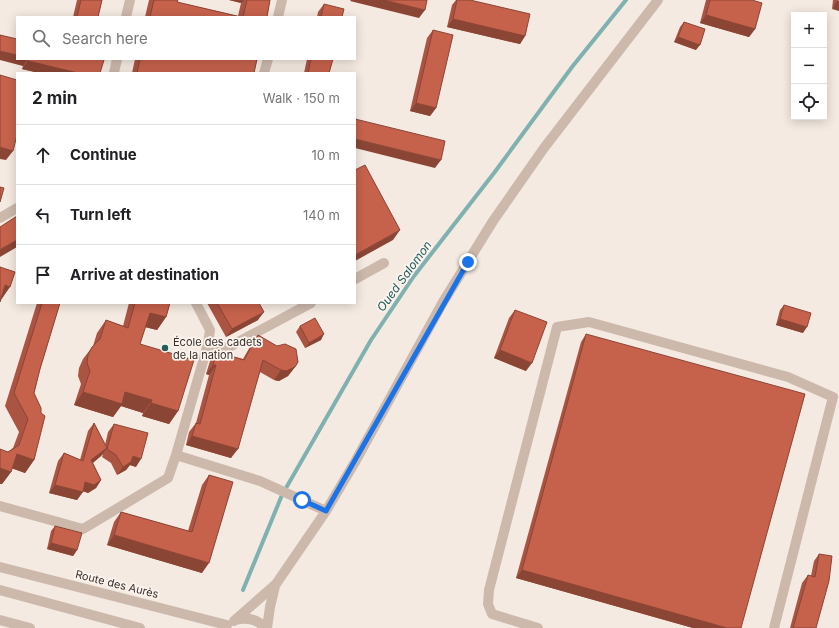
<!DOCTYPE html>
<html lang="en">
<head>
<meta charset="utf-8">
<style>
	body { margin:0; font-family:Inter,sans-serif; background:#f6f6f6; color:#202124 }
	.controls { position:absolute; right:12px; top:12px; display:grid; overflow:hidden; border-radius:0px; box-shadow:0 2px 10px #0003 }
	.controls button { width:36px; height:36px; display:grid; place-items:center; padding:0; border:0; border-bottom:1px solid #e0e0e0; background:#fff; color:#202124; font:20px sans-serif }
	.stop { position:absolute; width:12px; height:12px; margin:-9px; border:3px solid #1a73e8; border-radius:50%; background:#fff }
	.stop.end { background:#1a73e8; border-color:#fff; box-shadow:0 1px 4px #0008 }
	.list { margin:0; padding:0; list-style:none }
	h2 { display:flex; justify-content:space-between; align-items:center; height:52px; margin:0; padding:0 16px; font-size:17px }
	h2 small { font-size:13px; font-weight:400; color:#757577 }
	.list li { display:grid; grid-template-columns:26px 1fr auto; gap:12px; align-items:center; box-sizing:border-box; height:60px; padding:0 16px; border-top:1px solid #e0e0e0 }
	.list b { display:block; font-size:15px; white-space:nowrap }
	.list em { font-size:13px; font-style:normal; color:#757577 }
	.icon { flex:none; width:22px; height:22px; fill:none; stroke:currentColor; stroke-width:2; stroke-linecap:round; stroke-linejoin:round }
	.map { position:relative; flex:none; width:839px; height:628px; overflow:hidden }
	.search { position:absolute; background:#fff; box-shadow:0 2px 10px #0003; left:16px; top:16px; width:340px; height:44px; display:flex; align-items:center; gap:10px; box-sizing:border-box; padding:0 14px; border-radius:0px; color:#757577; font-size:15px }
	.panel { position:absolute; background:#fff; box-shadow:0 2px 10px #0003; left:16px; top:72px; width:340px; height:232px; border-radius:0px }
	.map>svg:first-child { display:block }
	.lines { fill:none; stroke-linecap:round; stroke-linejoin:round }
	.stream { stroke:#7fb1b0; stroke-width:4 }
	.minor { stroke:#ccb9ac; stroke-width:10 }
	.wall { fill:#aa5441 }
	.shaded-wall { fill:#8b4535 }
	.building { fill:#c6624c; stroke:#8b4535 }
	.route { stroke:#1a73e8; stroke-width:5 }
	.poi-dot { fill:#205d5d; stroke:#fbf4ee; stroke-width:1.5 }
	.labels { text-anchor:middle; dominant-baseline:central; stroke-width:3.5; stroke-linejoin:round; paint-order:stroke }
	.poi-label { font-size:11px; fill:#3a2f2b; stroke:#fbf4ee; text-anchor:start }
	.street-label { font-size:11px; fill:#3a2f2b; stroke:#fbf4ee }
	.water-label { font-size:12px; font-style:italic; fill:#205d5d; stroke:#fbf4ee }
</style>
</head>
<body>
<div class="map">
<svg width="839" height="628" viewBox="0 0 839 628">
	<rect width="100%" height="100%" fill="#f4eae1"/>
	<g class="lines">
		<path class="stream" d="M243,590L282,495L371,340L414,276L494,173L572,67L626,0"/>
		<path class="minor" d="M126,17L130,0
			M278,17L282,0
			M114,73L117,59
			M264,73L268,59
			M0,218L17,208
			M355,279L384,263
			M206,350L229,347L311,303
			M176,455L260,481L326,511
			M0,506L83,529L168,478L176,455L208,344L210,330L196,303
			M0,567L227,625
			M0,590L140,628
			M0,620L30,628
			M235,620C246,617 257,619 265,628
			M234,621L276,584L326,511L355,462L443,302L493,221L544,148L658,0
			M267,628L270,607L275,586
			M538,628L492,614L488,604L489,590L557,327L589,322L788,377L833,397L774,628"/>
	</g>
	<path class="wall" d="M77,0H102L98,17H73Z
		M149,0H178L177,2L238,16L241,3L229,0H270L267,17H145Z
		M456,0H470L525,36L520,44L447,27L452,5Z
		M706,0H752L755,29L749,37L700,23Z
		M833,0H839L832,9Z
		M324,4L342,17H317L318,12Z
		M684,22L696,50L674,42L680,27Z
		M433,30L436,108L430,116L410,111L427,38Z
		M17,59H101L100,73H39L22,69L23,66Z
		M135,59H257L254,73H132Z
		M307,59H333L329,73H304Z
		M37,303H60L40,369L34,393V460L25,473L12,468L11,472L2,484L8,452L13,448L19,432L5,406Z
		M129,303H170L166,317L157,330L145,327L140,344L178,411L169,424L142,416L143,413L121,406L113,417L74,405L81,384L78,376L79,368L83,359L93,346L97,333L106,320L123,326Z
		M207,303H259L258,320L226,337Z
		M784,305L803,333L776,325L780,310Z
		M515,310L526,371L494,358L509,318Z
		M300,326L321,340L305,348L296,332Z
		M586,334L741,628H693L516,578L581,342Z
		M258,335L295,367L288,376L279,381L274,380L260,372L231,458L186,445L189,432L196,423L209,375L206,374L210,361L217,352L243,359L251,345Z
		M94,423L105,445L108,432L114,424L136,467L130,465L126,470L117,475L111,463L102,457L103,454L101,456L93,463L101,480L96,488L88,493L83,491L77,500L49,493L58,461L64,453L80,460L88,431Z
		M209,475L202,573L107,545L114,522L121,512L188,531L202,485Z
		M55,526L77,550L73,556L47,549L51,531Z
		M819,554L816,628H790L802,583L808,575L811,576L814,561Z"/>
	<path class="shaded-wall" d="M229,0H244L241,3Z
		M351,0H384L425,10L419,18L350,1Z
		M837,1H839V11L832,9Z
		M706,15L755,29L749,37L700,23Z
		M453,19L525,36L520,44L447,27Z
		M678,37L700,45L696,50L674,42Z
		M0,51L17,55V59H27L23,66L0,60Z
		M28,61L78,73H39L22,69Z
		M416,103L436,108L430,116L410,111Z
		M355,139L441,160L435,168L355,148Z
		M0,147L13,151L6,160L0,159Z
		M400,230L393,240L355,261V255Z
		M17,240V247L0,257V250L1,249Z
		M5,285L10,287L1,300H0Z
		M264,312L258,320L226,337L232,329Z
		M150,313L166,317L157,330L141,326Z
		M780,319L807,327L803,333L776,325Z
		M324,334L321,340L305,348L309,343Z
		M500,350L532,363L526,371L494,358Z
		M213,365H216L209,375L206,374Z
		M295,367L288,376L279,381L274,380L281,370Z
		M83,392H125L152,400L143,413L121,406L113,417L74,405Z
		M151,403L178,411L169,424L142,416Z
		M192,436L238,449L231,458L186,445Z
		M107,448L101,456L86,468L91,460Z
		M17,454L34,460L25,473L8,467Z
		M133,456L141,459L136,467L130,465L126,470L117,475L123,467Z
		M0,468L11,472L2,484H0Z
		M101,480L96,488L88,493L80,490L85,482Z
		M55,485L83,492L77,500L49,493Z
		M114,535L209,563L202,573L107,545Z
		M51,543L77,550L73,556L47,549Z
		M522,570L727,628H693L516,578Z"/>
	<path class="building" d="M81,0H102L98,17H77Z
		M154,0H178L177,2L241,17H150Z
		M247,0H270L267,17H243Z
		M384,0H427L425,10Z
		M457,0H470L530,14L525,36L453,19Z
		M710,0H752L762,3L755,29L706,15Z
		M324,4L344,9L342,17H321Z
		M684,22L705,29L700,45L678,37Z
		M433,30L453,35L436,108L416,103Z
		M0,35L17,39V55L0,51Z
		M28,59H101L104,60L100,73H78L28,61Z
		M140,59H257L254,73H137Z
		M311,59H333L329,73H308Z
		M0,75L17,80V135L13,151L0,147Z
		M355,119L445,141L441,160L355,139Z
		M365,165L400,230L355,255V170Z
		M0,187L4,188L0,202Z
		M17,216V240L1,249L0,252V227Z
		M0,267L15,272L10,287L5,285L0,302Z
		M42,303H60L40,369L34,393L41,408V413L45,416L34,460L17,454L11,472L0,468V449L8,452L19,445L28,419L14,393Z
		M135,303H170L166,317L150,313L140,344L194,360L178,411L151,403L152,400L125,392L122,404L83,392L90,371L87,363L88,355L92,347L100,339L106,320L128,328Z
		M217,303H259L264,312L232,329Z
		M784,305L811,313L807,327L780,319Z
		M515,310L547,322L532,363L500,350Z
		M315,318L324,334L309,343L300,326Z
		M586,334L805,394L741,628H727L522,570Z
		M258,335L277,346L285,344L296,349L298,362L295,367L286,371L281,370L263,360L238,449L192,436L196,423L200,424L216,365H213L217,352L244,360Z
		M94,423L107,448L91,460L101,480L94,485L85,482L83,492L55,485L64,453L83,461Z
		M114,424L148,433L141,459L133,456L131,462L123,467L116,455L107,449Z
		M209,475L233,482L209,563L114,535L121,512L192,532Z
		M55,526L82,533L77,550L51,543Z
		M819,554L832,556L829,581L816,628H793L808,575L815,577Z"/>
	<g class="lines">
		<path class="route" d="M302,500L326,511L468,262"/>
	</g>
	<circle class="poi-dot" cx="165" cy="348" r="4"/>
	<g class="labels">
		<g class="poi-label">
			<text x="173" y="342">École des cadets<tspan x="173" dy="13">de la nation</tspan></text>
		</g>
		<g class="street-label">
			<text transform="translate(117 584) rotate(14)">Route des Aurès</text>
		</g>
		<g class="water-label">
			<text transform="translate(404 276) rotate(-54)">Oued Salomon</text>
		</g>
	</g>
</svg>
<div class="controls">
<button>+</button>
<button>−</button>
<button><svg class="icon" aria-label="locate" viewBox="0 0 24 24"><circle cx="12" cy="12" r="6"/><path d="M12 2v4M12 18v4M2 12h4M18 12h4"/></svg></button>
</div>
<div class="stop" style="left:302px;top:500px"></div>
<div class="stop end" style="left:468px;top:262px"></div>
<div class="search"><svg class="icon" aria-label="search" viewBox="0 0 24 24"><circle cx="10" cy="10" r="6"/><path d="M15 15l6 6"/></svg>Search here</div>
<section class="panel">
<h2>2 min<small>Walk · 150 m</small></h2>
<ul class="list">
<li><svg class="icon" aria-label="ahead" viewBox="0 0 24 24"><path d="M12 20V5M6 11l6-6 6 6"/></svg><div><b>Continue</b></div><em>10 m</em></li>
<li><svg class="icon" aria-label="left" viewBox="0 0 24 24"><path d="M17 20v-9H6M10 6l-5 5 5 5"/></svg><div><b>Turn left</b></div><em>140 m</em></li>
<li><svg class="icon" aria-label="arrive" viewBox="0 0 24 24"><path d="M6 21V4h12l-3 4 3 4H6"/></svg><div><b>Arrive at destination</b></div></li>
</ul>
</section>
</div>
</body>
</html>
